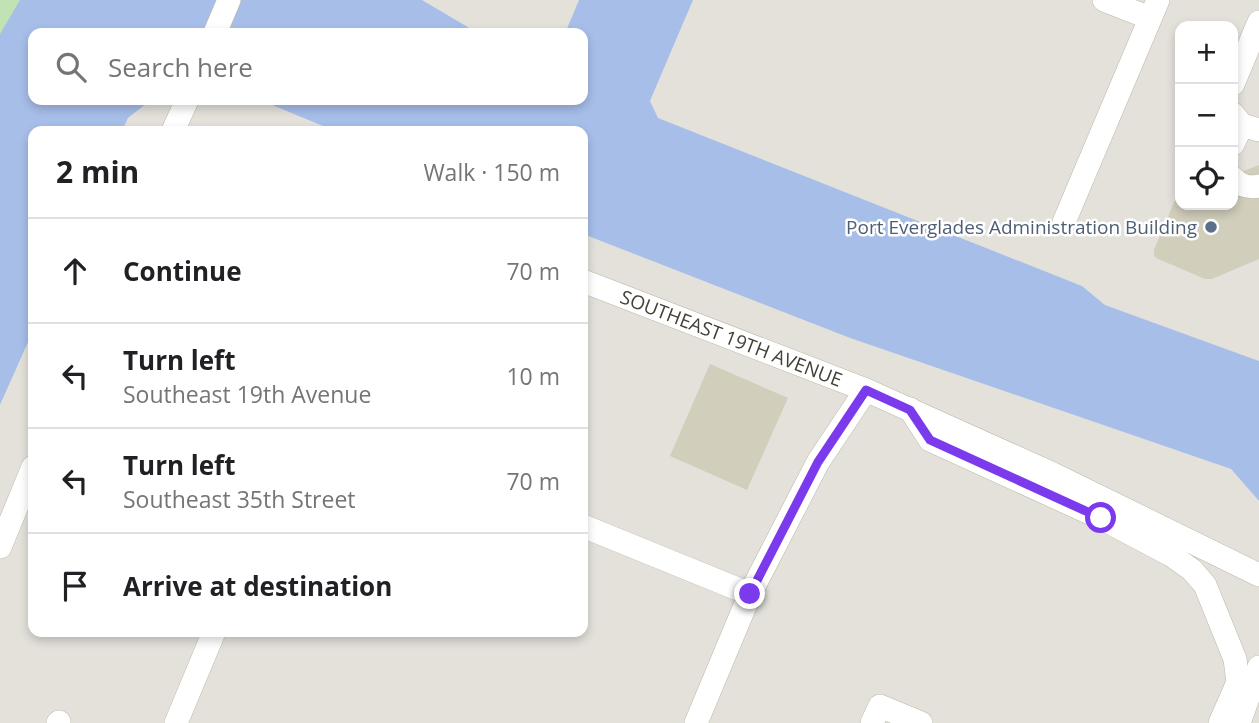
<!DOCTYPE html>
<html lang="en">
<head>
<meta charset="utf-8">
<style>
	body { margin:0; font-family:"Open Sans",sans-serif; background:#f2f2f2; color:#202124 }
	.controls { position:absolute; right:21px; top:21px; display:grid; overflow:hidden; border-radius:14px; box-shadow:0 4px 10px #0003 }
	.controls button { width:63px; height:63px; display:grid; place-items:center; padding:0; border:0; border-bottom:2px solid #e0e0e0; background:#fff; color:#202124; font:35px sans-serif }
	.stop { position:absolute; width:21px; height:21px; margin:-16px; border:5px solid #7c3aed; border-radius:50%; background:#fff }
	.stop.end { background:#7c3aed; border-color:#fff; box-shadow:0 2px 7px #0008 }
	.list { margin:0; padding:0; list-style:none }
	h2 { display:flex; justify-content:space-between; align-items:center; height:91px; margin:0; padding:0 28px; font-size:30px }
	h2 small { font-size:23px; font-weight:400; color:#757577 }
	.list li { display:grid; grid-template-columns:46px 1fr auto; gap:21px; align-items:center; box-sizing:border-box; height:105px; padding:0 28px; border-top:2px solid #e0e0e0 }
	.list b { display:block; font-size:26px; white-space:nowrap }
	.list p { margin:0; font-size:23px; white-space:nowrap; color:#757577 }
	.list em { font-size:23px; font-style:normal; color:#757577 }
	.icon { flex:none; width:38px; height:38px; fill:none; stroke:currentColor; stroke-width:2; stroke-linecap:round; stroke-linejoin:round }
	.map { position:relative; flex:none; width:1259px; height:723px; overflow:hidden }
	.search { position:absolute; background:#fff; box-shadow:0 4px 10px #0003; left:28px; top:28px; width:560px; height:77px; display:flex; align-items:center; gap:18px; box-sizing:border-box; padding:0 24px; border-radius:14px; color:#757577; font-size:26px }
	.panel { position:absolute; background:#fff; box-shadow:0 4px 10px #0003; left:28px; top:126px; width:560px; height:511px; border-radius:14px }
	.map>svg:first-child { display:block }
	.industrial { fill:#e3e1da; fill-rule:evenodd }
	.green { fill:#c1e2b2 }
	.water { fill:#a7bee9 }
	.building { fill:#d2cebc }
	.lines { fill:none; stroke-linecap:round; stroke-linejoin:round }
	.minor-casing { stroke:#bcbaa9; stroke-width:24 }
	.minor { stroke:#fff; stroke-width:23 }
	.route { stroke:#7c3aed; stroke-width:9 }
	.service-dot { fill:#5c6f8a; stroke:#fff; stroke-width:2.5 }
	.labels { text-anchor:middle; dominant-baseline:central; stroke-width:5; stroke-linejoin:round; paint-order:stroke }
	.service-label { font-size:19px; fill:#4e5e75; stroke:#fff; text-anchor:end }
	.street-label { font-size:19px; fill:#434136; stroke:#fff }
</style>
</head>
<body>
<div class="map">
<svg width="1259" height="723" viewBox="0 0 1259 723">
	<rect width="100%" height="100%" fill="#f1f0e6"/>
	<path class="industrial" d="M422,0H579L565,33H478Z
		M693,0H1259V361L1105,305L1082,286L657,118L650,101ZM1180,26H1233V205H1180Z
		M151,100H260L335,131H122L128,118Z
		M583,234L850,338L1231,469L1259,501V723H0V405L33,331V632H583Z"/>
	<path class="green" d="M0,0H23L0,42Z"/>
	<path class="water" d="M20,0H422L478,33H33V100H151L128,118L122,131H33V331L0,405V34Z
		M579,0H693L650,101L658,118L1082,286L1105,305L1259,361V501L1231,469L850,338L583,234V131H335L260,100H583V33H565Z"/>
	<path class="building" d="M1259,165V259L1212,279H1205L1156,258L1154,255V250L1174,202L1178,199L1180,197V205H1233V175Z
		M710,364L788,398L747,490L670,456Z"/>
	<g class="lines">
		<defs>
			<g id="minor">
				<path d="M1104,0L1150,18"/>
				<path d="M215,33L229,0"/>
				<path d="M1233,84L1259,22"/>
				<path d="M1233,114L1242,125L1259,130"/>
				<path d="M173,131L187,100"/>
				<path d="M1233,144L1242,125"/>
				<path d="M1233,178C1240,186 1248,188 1259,186"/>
				<path d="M1064,222L1158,0"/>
				<path id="s1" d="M583,281L866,390L1053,474L1259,575"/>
				<path d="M910,409L930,440L1101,518L1171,555L1192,570L1205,585L1235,659L1238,682L1220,723"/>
				<path d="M583,526L750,594"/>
				<path d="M0,547L33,467"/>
				<path d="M58,723L59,722"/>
				<path d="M176,723L214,632"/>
				<path d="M696,723L750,594L818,462L866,390"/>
				<path d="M872,723L880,706L921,723"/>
				<path d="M1239,723L1259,667"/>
			</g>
		</defs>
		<use href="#minor" class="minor-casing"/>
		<use href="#minor" class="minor"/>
	</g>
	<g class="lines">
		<path class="route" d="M750,594L818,462L866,390L910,410L930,440L1101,518"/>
	</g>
	<circle class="service-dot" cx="1211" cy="227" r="7"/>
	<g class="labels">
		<g class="service-label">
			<text x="1197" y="227">Port Everglades Administration Building</text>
		</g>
		<g class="street-label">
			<text stroke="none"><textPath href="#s1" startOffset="159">SOUTHEAST 19TH AVENUE</textPath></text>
		</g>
	</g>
</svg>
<div class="controls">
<button>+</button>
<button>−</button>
<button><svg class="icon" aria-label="locate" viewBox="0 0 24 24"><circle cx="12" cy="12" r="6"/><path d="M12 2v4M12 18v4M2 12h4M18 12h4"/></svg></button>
</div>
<div class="stop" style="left:1101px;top:518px"></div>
<div class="stop end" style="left:750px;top:594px"></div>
<div class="search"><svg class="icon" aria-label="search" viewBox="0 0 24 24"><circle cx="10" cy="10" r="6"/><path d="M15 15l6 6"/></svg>Search here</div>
<section class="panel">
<h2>2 min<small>Walk · 150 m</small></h2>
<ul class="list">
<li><svg class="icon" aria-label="ahead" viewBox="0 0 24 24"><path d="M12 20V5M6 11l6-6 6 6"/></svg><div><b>Continue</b></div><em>70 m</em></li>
<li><svg class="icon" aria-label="left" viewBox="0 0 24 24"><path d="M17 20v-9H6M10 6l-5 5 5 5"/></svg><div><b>Turn left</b><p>Southeast 19th Avenue</p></div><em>10 m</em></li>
<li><svg class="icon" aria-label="left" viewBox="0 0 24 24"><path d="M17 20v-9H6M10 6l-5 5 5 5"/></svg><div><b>Turn left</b><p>Southeast 35th Street</p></div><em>70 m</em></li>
<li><svg class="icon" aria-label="arrive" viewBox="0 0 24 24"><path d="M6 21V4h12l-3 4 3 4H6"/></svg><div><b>Arrive at destination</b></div></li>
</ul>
</section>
</div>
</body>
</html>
